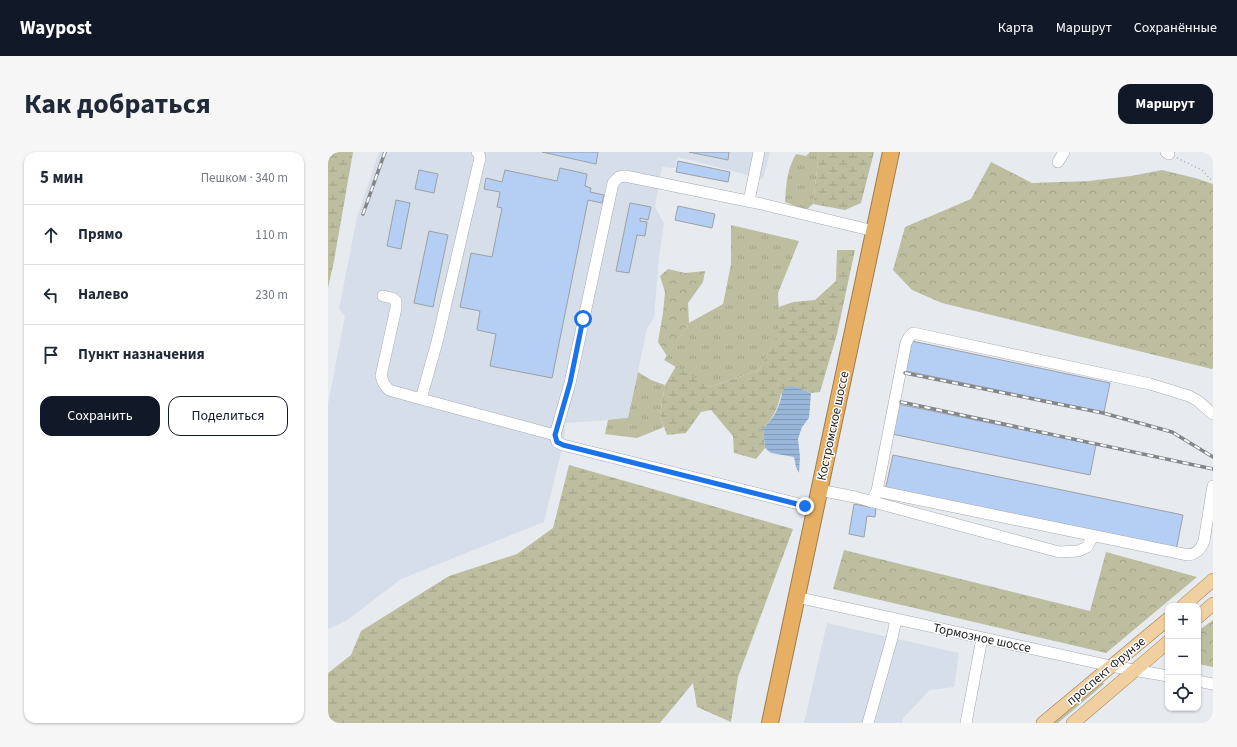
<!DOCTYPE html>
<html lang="ru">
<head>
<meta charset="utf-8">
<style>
	body { margin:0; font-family:"Source Sans 3",sans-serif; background:#f6f6f7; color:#1f2937 }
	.controls { position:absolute; right:12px; bottom:12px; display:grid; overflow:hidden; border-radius:8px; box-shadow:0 1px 3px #0004 }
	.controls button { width:36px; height:36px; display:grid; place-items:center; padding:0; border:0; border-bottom:1px solid #e0e1e3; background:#fff; color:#1f2937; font:20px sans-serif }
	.stop { position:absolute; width:12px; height:12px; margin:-9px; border:3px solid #1a73e8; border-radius:50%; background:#fff }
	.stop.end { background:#1a73e8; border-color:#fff; box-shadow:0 1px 4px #0008 }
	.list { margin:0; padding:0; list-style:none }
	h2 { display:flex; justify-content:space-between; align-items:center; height:52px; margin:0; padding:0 16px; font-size:17px }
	h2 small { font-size:13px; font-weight:400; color:#747a83 }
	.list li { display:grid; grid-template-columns:26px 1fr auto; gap:12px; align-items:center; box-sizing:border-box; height:60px; padding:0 16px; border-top:1px solid #e0e1e3 }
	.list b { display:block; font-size:15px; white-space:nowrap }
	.list em { font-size:13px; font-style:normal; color:#747a83 }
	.actions { display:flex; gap:8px; padding:12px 16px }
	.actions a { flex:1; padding:9px 0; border:1px solid #111827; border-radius:12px; text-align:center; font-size:14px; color:#111827 }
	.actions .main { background:#111827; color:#fff }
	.icon { flex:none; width:22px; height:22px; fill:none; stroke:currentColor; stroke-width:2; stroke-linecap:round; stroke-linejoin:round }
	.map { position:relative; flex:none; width:885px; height:571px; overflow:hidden; border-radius:12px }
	header { display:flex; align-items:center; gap:24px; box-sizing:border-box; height:56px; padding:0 20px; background:#111827; color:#fff }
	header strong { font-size:19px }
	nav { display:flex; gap:22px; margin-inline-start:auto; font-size:14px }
	.intro { display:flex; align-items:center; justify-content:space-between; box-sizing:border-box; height:96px; padding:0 24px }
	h1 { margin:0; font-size:28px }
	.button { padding:10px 18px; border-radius:12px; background:#111827; color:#fff; font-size:14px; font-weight:700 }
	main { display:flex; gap:24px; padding:0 24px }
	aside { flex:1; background:#fff; border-radius:12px; box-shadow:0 1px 3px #0004 }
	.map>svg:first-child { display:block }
	.built { fill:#d6dee9 }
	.grass { fill:url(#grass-tufts) }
	.forest { fill:url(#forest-crowns) }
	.wetland { fill:url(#wetland-marsh) }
	.water { fill:url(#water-rules) }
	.building { fill:#b5cff4; stroke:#9ca0a4 }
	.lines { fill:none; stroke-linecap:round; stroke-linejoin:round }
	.minor-casing { stroke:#a6a9ae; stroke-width:12 }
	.major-casing { stroke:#9f7c4b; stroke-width:14 }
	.highway-casing { stroke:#9f7c4b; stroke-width:18 }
	.path { stroke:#a8abaf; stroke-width:1.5; stroke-dasharray:1 3; stroke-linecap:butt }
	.minor { stroke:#fff; stroke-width:11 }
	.major { stroke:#f0cfa1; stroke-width:13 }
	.highway { stroke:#e6af63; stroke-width:16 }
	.rail-casing { stroke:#838689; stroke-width:3.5 }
	.rail { stroke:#fff; stroke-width:2; stroke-dasharray:6; stroke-linecap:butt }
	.route { stroke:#1a73e8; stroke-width:5 }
	.labels { text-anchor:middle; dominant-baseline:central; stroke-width:3; stroke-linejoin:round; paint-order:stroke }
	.street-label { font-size:13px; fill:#1c1d1e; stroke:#fff }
</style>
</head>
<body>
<header>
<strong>Waypost</strong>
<nav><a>Карта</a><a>Маршрут</a><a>Сохранённые</a></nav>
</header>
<div class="intro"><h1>Как добраться</h1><a class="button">Маршрут</a></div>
<main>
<aside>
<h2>5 мин<small>Пешком · 340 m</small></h2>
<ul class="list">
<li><svg class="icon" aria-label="ahead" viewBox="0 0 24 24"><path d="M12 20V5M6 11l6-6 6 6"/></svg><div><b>Прямо</b></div><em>110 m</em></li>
<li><svg class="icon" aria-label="left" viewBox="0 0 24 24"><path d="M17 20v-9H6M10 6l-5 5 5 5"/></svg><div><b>Налево</b></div><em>230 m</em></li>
<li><svg class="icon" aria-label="arrive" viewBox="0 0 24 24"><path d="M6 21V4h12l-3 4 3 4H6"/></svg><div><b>Пункт назначения</b></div></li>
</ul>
<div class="actions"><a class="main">Сохранить</a><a>Поделиться</a></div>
</aside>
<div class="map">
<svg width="885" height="571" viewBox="0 0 885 571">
	<defs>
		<pattern id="grass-tufts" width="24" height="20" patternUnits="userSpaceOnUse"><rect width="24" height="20" fill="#bcbe9f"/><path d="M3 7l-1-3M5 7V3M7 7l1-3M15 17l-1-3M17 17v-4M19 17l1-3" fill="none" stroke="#a1a388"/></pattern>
		<pattern id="forest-crowns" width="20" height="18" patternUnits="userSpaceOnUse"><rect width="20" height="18" fill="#bcbe9f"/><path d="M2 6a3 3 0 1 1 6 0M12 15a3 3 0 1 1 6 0" fill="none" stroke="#a1a388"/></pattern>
		<pattern id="wetland-marsh" width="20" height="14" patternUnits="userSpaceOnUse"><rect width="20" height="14" fill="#bcbe9f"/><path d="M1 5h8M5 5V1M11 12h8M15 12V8" fill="none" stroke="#a1a388"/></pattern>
		<pattern id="water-rules" width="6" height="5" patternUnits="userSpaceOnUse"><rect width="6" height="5" fill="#98b7d8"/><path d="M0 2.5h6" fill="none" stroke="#829db9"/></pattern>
	</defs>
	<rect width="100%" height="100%" fill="#e7ebf0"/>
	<path class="built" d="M51,0H442L435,27L350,5L347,16L334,15L327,55L336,71L331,106L326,166L319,176L300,267L237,271V281L235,293L216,370L73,427L18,469L0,477V252L17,164L11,157L29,65Z
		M499,471L631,501L626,535L602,538L575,566L574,571H476Z"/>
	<path class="grass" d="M482,0H491L485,52L478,58L457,50C458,33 459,17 468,2L478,4Z
		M403,73L471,89L450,141L452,178L431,218L382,235L336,208L361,171L395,152L403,112Z
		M310,220L323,228L337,233L332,263L336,275L309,286L277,282L280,268L300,266Z
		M775,530L776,532L730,571H725Z"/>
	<path class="forest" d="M663,10L704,31L761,29L803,24L834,18L867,26L885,32V216L884,217L614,151L584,138L565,118L577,75L643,47Z
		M340,117L357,121L377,119L375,130L360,151L361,171L339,204L330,190L335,161L337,140L332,124Z
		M516,398L762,459L778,400L869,425L778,501L505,437Z
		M885,468V515L870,512V479Z"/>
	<path class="wetland" d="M0,0H25L6,109L0,136Z
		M491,0H546L533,51L517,58L485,52Z
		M509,98H527L509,182L492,240L483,241L466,234L453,242C450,256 445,266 435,277L437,296L428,307L406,301L405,284L383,258L373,260L358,281L339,283L332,263L337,233L348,214L382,235L431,218L451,179V155L465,150L487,148L508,129Z
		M241,313L465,377L410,525L403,570L369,555L365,531L332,571H0V521L23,503L33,479L121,424L189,402L225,376Z"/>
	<path class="water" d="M466,234L483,241L481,266L474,275L470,287L472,305L471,321L468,315L466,305L443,301L437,296L435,277C441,270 447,264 450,255C453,249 453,243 456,236Z"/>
	<path class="building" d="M214,0H270L268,12Z
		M361,0H401L400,8Z
		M350,9L402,20L400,30L348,20Z
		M232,16L259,22L257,34L263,36L262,40L276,43L274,51L260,48L224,226L162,214L168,182L149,178L152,159L132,155L143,101L164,105L174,56L169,55L172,40L156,37L158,26L174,30L177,18L229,29Z
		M91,18L110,22L106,41L87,37Z
		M68,48L82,51L73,97L59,94Z
		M302,51L323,55L320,68L312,66V69L319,70L317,84L309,83L301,121L288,119Z
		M350,54L387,62L384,76L347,68Z
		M101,79L120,83L105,155L86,151Z
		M584,189L782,231L776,260L578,219Z
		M570,252L768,293L762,323L564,282Z
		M565,303L855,363L848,399L557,339Z
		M526,352L548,356L547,365L539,364L536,385L521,382Z"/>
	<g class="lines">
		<defs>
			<path id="minor" d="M838,0L841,2
				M730,10L736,0
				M421,49L431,0
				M55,144L64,146L68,149V156L53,224L56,232L61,238L93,247L109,190L152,6L151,2L149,0
				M93,247L227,283
				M491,338L527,345L731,400L750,399L759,395L765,384
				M549,339L860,403C869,402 873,397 876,389L885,334
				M543,350L549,339L578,191L581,185L585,181L822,232L861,244L870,249L885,262
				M487,356L235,293L229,290L227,283L242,231L285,31L291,25L297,24L434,52L546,79
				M468,445L783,514L840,524
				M870,529L885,532
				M540,571L564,486L568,467
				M638,571L654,486"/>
			<path id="major" d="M855,454L885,428
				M870,465L885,452
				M715,571L840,467
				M745,571L840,490"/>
			<path id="highway" d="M442,571L563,0"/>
		</defs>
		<use href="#minor" class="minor-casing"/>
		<use href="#major" class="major-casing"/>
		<use href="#highway" class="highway-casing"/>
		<path class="path" d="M849,6L874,18L885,30"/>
		<use href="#minor" class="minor"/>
		<use href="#major" class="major"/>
		<use href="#highway" class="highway"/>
		<defs>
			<path id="rail" d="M35,62L57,0
				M577,221L775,261L844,280L885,305
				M573,250L885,317"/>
		</defs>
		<use href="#rail" class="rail-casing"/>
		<use href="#rail" class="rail"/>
	</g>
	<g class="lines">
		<path class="route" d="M255,167L242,231L227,283L229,290L235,293L477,354"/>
	</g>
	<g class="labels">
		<g class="street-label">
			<text transform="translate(505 274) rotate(-78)">Костромское шоссе</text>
			<text transform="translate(654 486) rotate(12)">Тормозное шоссе</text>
			<text transform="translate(778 519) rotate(-40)">проспект Фрунзе</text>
		</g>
	</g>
</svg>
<div class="controls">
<button>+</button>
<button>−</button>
<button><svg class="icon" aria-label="locate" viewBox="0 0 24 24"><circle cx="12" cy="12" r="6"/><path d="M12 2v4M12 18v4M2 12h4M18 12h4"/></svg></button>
</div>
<div class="stop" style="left:255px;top:167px"></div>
<div class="stop end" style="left:477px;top:354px"></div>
</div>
</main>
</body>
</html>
